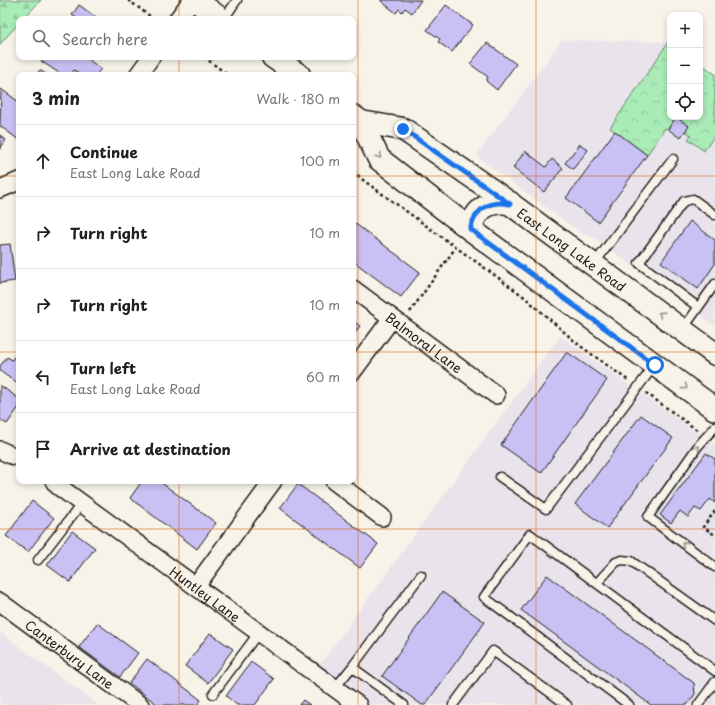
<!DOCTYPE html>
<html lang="en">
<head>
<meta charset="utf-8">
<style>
	body { margin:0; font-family:"Playpen Sans",sans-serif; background:#f2f2f2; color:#202124 }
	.controls { position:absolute; right:12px; top:12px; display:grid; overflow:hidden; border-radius:8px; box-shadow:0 2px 6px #0003 }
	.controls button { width:36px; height:36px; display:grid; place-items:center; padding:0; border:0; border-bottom:1px solid #e0e0e0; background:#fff; color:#202124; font:20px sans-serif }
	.stop { position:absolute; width:12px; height:12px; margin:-9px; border:3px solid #1a73e8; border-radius:50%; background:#fff }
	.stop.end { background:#1a73e8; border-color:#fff; box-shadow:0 1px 4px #0008 }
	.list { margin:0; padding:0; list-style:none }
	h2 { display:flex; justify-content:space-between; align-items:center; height:52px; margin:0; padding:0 16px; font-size:17px }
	h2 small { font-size:13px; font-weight:400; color:#757577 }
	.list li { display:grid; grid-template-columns:26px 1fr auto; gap:12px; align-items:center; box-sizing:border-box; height:72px; padding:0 16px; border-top:1px solid #e0e0e0 }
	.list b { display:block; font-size:15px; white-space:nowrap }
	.list p { margin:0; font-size:13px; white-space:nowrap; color:#757577 }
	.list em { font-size:13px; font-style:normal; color:#757577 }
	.icon { flex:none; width:22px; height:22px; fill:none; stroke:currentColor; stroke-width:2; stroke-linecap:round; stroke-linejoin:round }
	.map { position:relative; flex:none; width:715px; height:705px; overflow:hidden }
	.search { position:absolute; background:#fff; box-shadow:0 2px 6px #0003; left:16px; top:16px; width:340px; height:44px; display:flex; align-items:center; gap:10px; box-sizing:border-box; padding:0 14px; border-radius:8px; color:#757577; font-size:15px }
	.panel { position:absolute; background:#fff; box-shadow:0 2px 6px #0003; left:16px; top:72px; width:340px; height:412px; border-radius:8px }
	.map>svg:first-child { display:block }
	.built { fill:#e9e4eb }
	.forest { fill:url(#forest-firs); stroke:#62846a }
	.park { fill:url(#park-crowns); stroke:#62846a }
	.building { fill:#c9c1f3; stroke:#1c1c1c }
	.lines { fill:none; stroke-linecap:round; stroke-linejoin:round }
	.lane-casing { stroke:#1c1c1c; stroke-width:11 }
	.street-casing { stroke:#1c1c1c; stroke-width:20 }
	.secondary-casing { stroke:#1c1c1c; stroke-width:25 }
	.path { stroke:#1c1c1c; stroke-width:2.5; stroke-dasharray:3 3; stroke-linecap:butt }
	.lane { stroke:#f7f3e8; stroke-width:8 }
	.street { stroke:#f7f3e8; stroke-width:17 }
	.secondary { stroke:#f7f3e8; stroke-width:22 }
	.oneway { stroke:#94928c }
	.route { stroke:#1a73e8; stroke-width:5 }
	.grid { fill:none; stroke:#e8590c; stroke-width:1; stroke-opacity:0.55 }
	.labels { text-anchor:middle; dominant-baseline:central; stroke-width:3; stroke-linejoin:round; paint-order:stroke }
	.street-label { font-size:13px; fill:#1c1c1c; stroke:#f7f3e8 }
</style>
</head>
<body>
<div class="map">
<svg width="715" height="705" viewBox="0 0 715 705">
	<defs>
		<pattern id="forest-firs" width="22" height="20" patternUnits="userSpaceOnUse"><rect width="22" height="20" fill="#a9ecb7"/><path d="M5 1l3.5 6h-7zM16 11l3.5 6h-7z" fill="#91ca9d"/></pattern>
		<pattern id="park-crowns" width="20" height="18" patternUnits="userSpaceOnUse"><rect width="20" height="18" fill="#a9ecb7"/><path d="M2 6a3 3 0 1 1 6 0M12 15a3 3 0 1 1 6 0" fill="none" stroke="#91ca9d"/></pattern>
	</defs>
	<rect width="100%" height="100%" fill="#f7f3e8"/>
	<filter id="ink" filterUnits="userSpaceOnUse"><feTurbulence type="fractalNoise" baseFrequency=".025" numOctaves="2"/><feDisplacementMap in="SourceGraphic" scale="8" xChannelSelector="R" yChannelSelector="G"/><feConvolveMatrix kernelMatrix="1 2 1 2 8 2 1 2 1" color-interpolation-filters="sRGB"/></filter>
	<g filter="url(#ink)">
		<path class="built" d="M562,40L670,42V117H700V63L715,74V326L593,237L582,234L476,156Z
			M560,336L715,445V705H339L307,682Z
			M0,632L98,705H0Z"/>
		<path class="forest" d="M0,0H41L23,19H19V23L0,44Z"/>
		<path class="park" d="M669,41L670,117H676L668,129L665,128L647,155L610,128Z
			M700,63L715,74V135L704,151L688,139L691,135L685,131L689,126L676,117H700Z"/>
		<path class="building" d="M381,0H421L412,13L405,8L402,12L399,9L396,13L381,1Z
			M79,5L86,10L98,19H78L72,15Z
			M446,5L473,25L452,52L438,42L440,39L427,30Z
			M487,43L516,64L497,90L486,81L488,77L470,64Z
			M44,57H85L101,69L96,75H81L74,70L70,75H62L41,61Z
			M40,70L47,75H36Z
			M1,89L19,102V140L0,126Z
			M676,117L689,126L680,138L668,129Z
			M615,131L647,155L598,222L566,198Z
			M0,135L6,140L0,149Z
			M580,144L588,150L573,169L565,163Z
			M525,151L546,167L552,159L563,168L544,192L513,168Z
			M690,221L715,240V264L698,289L661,262Z
			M353,222L420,272L401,297L353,261Z
			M10,244L15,281L0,283V245Z
			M353,321L360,326L353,335Z
			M19,350V385L0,371V366L7,357L12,360Z
			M567,352L607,380L541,473L501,445Z
			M0,385L19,399V407L7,424L0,420Z
			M641,415L673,438L607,528L575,504Z
			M706,453L715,459V503L710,499L701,511L695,508L688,517L680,511L671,523L660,515Z
			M142,481H159L216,523L197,549L130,498Z
			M298,484L378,544L360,568L280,508Z
			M32,501L54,518L28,552L6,536Z
			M72,531L95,548L70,582L47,565Z
			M547,575L694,683L695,694L687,705H651L521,610Z
			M442,592L485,622L425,705H422L382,676Z
			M97,623L138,653L120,677L79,647Z
			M210,633L233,649L208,683L185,666Z
			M147,659L201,700L197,705H158L129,683Z
			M251,662L274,679L255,705H237L226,696Z
			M303,700L310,705H299Z"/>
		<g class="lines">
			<defs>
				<path id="lane" d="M224,19L237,0
					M594,264L673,159
					M698,307L639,263L684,201L693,199L715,215
					M683,329L715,284
					M715,427L698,446L648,517L715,567
					M500,477L546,509L654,366
					M38,560L82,503
					M597,583L616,562L622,560L631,561L715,621
					M352,667L404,705
					M335,688L352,667L421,575
					M213,694L259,632
					M453,705L493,651L567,705
					M629,705L484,597L530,534L715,671
					M698,705L715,682"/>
				<g id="street">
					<path d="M178,19L192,0"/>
					<path d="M138,75L151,57"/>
					<path d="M0,189L19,181"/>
					<path id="s1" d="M353,289L496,395"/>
					<path d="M353,371L392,318"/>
					<path d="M0,450L11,455L19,457"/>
					<path id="s2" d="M54,481L58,486L358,705"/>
					<path d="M334,481L382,517"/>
					<path d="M196,586L273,481"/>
					<path id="s3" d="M0,602L140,705"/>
				</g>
				<g id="secondary">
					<path d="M195,0L221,19"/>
					<path d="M273,57L299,75"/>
					<path id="s4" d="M353,116L361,122L403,129L497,194L715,354"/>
					<path d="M361,122L379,159L470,229L715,409"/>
					<path d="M470,229C476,209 488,200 510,203"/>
				</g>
			</defs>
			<use href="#lane" class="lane-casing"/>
			<use href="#street" class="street-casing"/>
			<use href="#secondary" class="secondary-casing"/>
			<path class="path" d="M128,0L154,19
				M204,57L228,75
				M353,171L363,180L522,295L579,345L629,381
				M410,312L456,247
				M646,393L697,430
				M715,511L703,527L715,535"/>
			<use href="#lane" class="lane"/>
			<use href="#street" class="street"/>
			<use href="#secondary" class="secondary"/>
		</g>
		<defs><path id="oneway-chevron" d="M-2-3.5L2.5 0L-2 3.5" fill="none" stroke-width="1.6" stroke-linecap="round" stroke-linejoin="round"/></defs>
		<g class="oneway">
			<use href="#oneway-chevron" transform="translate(379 156) rotate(56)"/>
			<use href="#oneway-chevron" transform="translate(661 314) rotate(-144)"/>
			<use href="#oneway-chevron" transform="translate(685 387) rotate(36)"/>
			<use href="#oneway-chevron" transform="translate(697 448) rotate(-54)"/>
			<use href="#oneway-chevron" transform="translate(684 544) rotate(-143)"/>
		</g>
	</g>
	<g class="lines" filter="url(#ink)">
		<path class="route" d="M403,129L510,204C488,200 476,209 470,229L655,365"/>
	</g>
	<path class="grid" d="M179,0V19M358,0V705M536,0V705M179,57V75M0,176H19M353,176H715M0,352H19M353,352H715M179,481V705M0,529H715"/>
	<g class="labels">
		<g class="street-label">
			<text stroke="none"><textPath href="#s4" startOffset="260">East Long Lake Road</textPath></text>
			<text stroke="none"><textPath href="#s1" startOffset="89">Balmoral Lane</textPath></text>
			<text stroke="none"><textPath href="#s2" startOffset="189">Huntley Lane</textPath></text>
			<text stroke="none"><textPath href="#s3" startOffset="87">Canterbury Lane</textPath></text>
		</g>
	</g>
</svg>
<div class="controls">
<button>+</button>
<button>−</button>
<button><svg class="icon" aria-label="locate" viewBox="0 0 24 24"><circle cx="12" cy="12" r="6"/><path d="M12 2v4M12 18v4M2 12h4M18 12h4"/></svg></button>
</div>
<div class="stop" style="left:655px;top:365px"></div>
<div class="stop end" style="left:403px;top:129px"></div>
<div class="search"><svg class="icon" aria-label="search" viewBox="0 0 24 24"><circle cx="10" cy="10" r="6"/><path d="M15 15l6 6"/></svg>Search here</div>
<section class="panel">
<h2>3 min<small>Walk · 180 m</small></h2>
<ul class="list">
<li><svg class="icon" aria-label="ahead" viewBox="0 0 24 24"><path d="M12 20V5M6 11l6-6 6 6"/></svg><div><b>Continue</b><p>East Long Lake Road</p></div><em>100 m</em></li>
<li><svg class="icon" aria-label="right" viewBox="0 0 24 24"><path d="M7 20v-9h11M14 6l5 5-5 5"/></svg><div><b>Turn right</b></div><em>10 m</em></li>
<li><svg class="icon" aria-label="right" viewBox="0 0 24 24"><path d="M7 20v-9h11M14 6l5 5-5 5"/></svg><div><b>Turn right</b></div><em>10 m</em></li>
<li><svg class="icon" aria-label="left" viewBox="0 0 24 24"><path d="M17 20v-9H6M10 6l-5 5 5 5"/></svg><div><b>Turn left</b><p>East Long Lake Road</p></div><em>60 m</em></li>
<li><svg class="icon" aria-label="arrive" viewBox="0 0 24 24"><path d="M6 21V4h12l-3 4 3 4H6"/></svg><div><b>Arrive at destination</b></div></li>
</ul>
</section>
</div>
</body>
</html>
